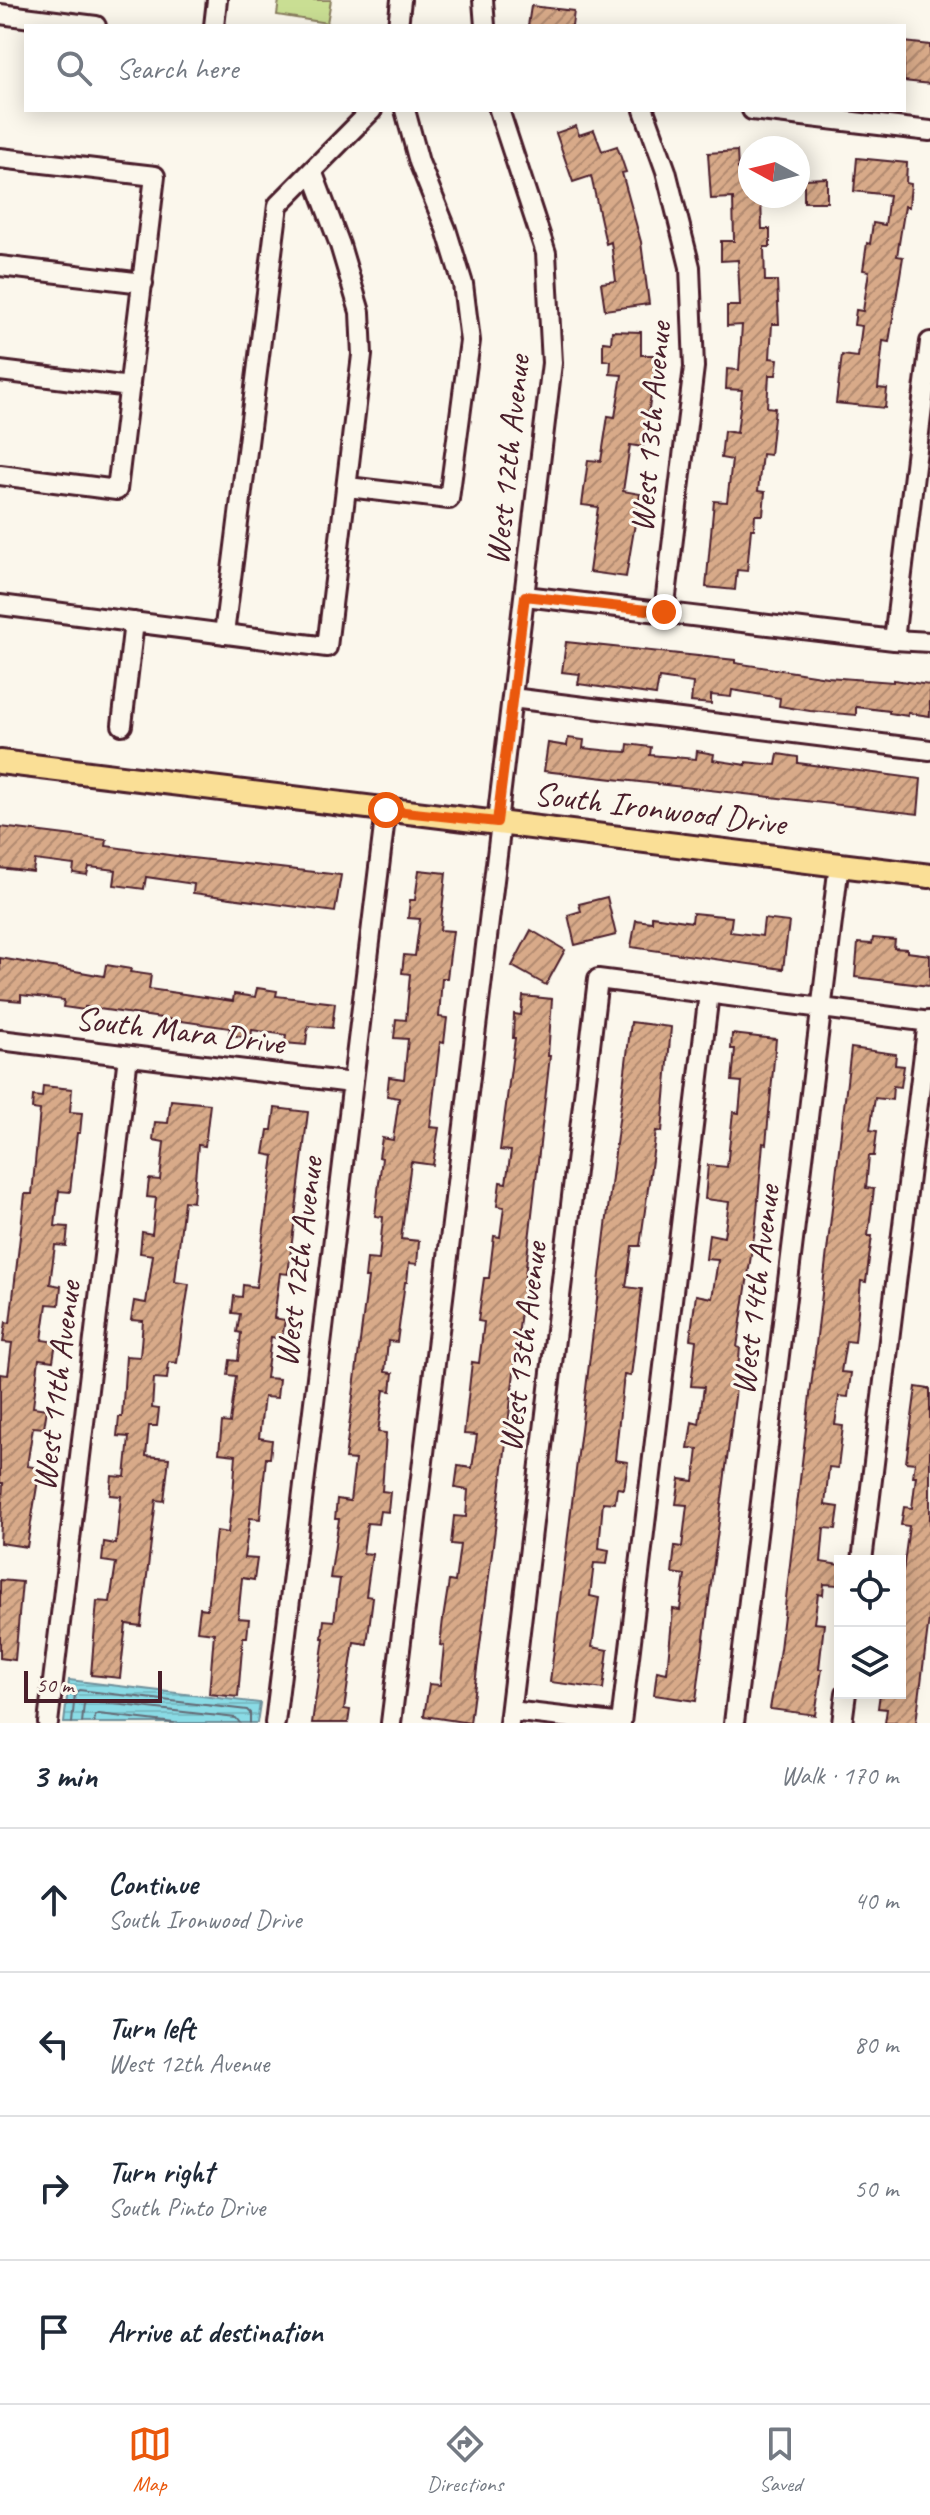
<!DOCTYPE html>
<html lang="en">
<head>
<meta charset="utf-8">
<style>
	body { margin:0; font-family:Caveat,sans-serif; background:#f6f6f7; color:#1f2937 }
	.controls { position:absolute; right:24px; bottom:24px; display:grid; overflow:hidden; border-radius:0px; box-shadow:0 4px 20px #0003 }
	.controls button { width:72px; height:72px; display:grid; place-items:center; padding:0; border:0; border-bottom:2px solid #e0e1e3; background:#fff; color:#1f2937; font:40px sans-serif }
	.compass { position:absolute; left:738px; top:136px; width:72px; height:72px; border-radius:50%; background:#fff; box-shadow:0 4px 20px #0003; rotate:277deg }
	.scale { position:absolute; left:24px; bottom:20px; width:138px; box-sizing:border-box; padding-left:8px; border:4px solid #4a1f2b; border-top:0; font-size:22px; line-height:28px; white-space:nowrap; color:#4a1f2b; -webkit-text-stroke:6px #fbf7ec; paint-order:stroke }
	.stop { position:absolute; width:24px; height:24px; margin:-18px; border:6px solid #ea580c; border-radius:50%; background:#fff }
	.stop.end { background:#ea580c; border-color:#fff; box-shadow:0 2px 8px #0008 }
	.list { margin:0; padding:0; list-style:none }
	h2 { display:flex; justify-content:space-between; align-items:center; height:104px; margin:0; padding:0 32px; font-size:34px }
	h2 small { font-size:26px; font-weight:400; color:#747a83 }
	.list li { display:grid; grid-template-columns:52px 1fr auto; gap:24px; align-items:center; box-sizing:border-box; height:144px; padding:0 32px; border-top:2px solid #e0e1e3 }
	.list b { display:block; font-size:30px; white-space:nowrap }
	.list p { margin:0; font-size:26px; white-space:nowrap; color:#747a83 }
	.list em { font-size:26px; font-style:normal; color:#747a83 }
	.icon { flex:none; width:44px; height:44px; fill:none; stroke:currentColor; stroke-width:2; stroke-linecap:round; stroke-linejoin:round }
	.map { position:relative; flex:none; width:930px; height:1723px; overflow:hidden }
	.search { position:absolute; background:#fff; box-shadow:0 4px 20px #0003; left:24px; right:24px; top:24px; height:88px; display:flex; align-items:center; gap:20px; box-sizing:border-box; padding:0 28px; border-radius:0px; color:#747a83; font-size:30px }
	.sheet { height:680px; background:#fff }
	nav { display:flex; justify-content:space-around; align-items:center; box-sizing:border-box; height:112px; border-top:2px solid #e0e1e3; background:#fff; font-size:22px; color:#747a83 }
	nav a { display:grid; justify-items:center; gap:4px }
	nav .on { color:#ea580c }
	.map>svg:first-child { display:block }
	.pitch { fill:#c9de93; stroke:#8a7e5f; stroke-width:2 }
	.water { fill:url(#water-rules); stroke:#70909b; stroke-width:2 }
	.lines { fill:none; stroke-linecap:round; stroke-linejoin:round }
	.shore { stroke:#646a75; stroke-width:2 }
	.building { fill:url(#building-hatch); stroke:#4a1f2b; stroke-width:2 }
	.minor-casing { stroke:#4a1f2b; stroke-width:24 }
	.major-casing { stroke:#4a1f2b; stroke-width:28 }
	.minor { stroke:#fbf7ec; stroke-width:18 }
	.major { stroke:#fadf96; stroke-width:22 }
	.route { stroke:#ea580c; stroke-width:10 }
	.labels { text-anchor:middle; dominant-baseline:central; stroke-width:6; stroke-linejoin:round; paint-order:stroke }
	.street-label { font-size:34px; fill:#4a1f2b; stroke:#fbf7ec }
</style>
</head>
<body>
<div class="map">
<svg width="930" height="1723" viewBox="0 0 930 1723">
	<defs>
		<pattern id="water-rules" width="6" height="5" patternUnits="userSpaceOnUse" patternTransform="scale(2)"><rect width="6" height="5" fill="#8adbe5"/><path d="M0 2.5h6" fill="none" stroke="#79bcc5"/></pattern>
		<pattern id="building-hatch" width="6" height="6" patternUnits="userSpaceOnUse" patternTransform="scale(2)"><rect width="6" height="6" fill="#d8aa89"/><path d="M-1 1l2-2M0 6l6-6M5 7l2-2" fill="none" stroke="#b18a70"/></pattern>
	</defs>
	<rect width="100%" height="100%" fill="#fbf7ec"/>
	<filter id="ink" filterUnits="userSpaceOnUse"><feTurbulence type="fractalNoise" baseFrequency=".0125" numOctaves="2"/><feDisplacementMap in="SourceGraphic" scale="16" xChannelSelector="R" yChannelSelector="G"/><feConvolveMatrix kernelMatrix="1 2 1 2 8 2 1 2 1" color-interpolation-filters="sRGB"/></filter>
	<g filter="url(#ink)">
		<path class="pitch" d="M279,0H331L327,23L277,15Z"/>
		<path class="water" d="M69,1680L260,1703L257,1723H64Z"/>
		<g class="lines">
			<path class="shore" d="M72,1723L75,1693L79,1690L247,1710L250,1713V1723
				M82,1723L84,1704L88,1701L236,1718L240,1723
				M94,1723L95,1716L99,1714L174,1723"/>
		</g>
		<path class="building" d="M531,6L574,11L572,26H528Z
			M904,42L930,45V84L904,81Z
			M576,126L579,135L594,130L602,151L617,146L626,172L622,173L641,242L649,304L605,310L601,283L616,281L611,242L606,244L591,176L573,182L556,133Z
			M737,151L738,169L750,168V196H761L762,229H770V247H764L765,281H777L779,324H772L770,358L778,359L776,375H769L767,407L775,408L770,455L762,454L758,491L765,492L763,515H755L754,529H751L747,571L737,570L735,590L706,587L714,501L727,502L732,460L721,458L724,431L737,433L742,390L726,389L727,369L739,370L742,325L727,326V306H740L738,260L721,261V241H734L733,198L711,199L708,153Z
			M857,158L907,163L906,183L911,184L909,207L905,206L897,256L903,257L889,342L883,341L878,388L887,389L885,408L836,403L842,355L858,357L862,326L854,325L856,310L863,311L869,271L863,270L867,243L870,244L873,223L885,225L889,195L854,191Z
			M827,178V202H804V179Z
			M612,331L641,332V355H654V375L643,447L630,445L623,491L640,494L626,577L589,572L598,507L582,505L588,460L601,461L608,416L615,417L622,375L610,374L611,361L603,360V342L611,343Z
			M566,642L735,660V663L827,677L893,682V680L930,685V716L908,713V716L889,713V711L856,707V715L810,711L779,706L780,698L732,690L731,697L711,695V704L691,702L693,683L659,678L656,695L578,684L580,674L562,672Z
			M568,738L584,740L583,748L611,751L627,752L628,744L651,747L650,755L696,759L697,751L714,754L713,760L746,765V762L776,765L778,754L798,757V763L921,779L918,814L544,771L548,743L567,746Z
			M1,827L107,840L106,846L183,857L341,875L335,912L193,893L194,884L146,877L144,889L114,885L116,870L89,867L87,875L73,873L74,865L35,860L33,872L0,868Z
			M419,870L446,873L440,930L453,931L447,978H442L439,1017L447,1018L444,1043L440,1042L430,1127L439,1128L433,1165L411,1162L401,1239L419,1241L417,1264L409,1263L407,1282H405L397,1342L388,1341L385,1372L393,1373L391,1391L384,1390L378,1432L386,1433L382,1491L390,1492L388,1512L380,1511L378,1524L367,1523L363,1553L372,1554L366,1596L373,1597L367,1644L354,1642L344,1709L350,1710L348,1723H312L324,1638H322L324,1620L334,1621L340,1579L330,1578L339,1519H335L337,1499L350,1501L355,1460L345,1459L368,1278H365L367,1259L379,1260L383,1217L375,1216L382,1158L379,1157L382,1138L393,1140L399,1098L387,1096L389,1077L404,1079L408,1039L394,1038L396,1019L406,1020L410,974L402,973L404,955L415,956L420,919L408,918L410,900H415Z
			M607,897L616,935L575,945L568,915L581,911L579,904Z
			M693,913L732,917L730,932L762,936L764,919L789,922L783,969L631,947L636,920L652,922V916L692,922Z
			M531,930L565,950L546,985L512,966Z
			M873,938L895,940L894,948L907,949V952L930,955V986L855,977L858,943L872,944Z
			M0,958L104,976L106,965L131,969L130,972L151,975L149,989L233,1001L234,994L255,997L257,988L277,991L276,996L335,1003L332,1028L308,1026L306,1045L285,1043L286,1035L252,1030L251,1038L229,1035L230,1028L85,1007V1010L63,1007L64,1000L21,995V1001L0,999Z
			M523,996L552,999L548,1056H550L504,1460L470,1723L424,1716L429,1684L440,1685L444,1646L440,1645L443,1619L449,1581L455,1582L460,1545L451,1544L454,1516L466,1517L468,1490L455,1488L458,1466L472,1468L477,1435L464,1434L472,1362L479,1363L484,1322L478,1321L484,1278H489L494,1236L500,1237L504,1207L497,1206L500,1182L506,1183L511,1151L500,1150L515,1038H513L514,1014L521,1015Z
			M631,1022L671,1027L662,1132L656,1131L640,1246H632L626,1287L642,1289L631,1376L624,1375L615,1460L628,1462L624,1489L617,1488L615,1503L603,1502L599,1548L609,1550L607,1564L594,1563L590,1596L599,1598L592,1647L608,1650L603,1689L550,1682Z
			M732,1034L776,1039L766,1144L763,1143L756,1223L737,1347L740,1348L735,1397L696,1701L654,1695L657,1671L667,1673L673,1609L680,1610L685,1575L672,1573L675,1546L682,1547L687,1505L676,1504L680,1479L694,1481L698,1449L688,1448L692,1422L699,1424L704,1387L691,1386L696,1340L690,1339L696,1295L712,1298L718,1260L706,1259L709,1234L724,1237L729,1202L705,1199L708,1165L727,1167L733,1112L739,1113L742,1082L732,1081L735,1049H731Z
			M851,1048L896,1054L895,1065L904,1066L901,1087L893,1086L892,1100L875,1098L870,1130L877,1131L874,1156H869L866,1188L874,1189L868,1236H872L866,1282L861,1281L855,1342L846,1341L841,1372L851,1373L848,1397L839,1396L835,1425L843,1426L838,1468L829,1467L825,1505L839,1507L836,1529L824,1528L821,1562L840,1565L838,1585L824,1584L823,1595L818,1594L814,1623L824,1624L819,1669H822L815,1715L770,1709L780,1649Z
			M43,1086L72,1089L70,1112L82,1113L80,1133H77L70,1192L59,1191L55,1226L68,1227L66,1246L55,1245L50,1284L61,1286L59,1305L47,1304L42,1340L56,1342L53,1361L39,1359L33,1407L47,1409L44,1428L33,1427L27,1466L40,1468L27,1547L0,1543L3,1483H0V1374L8,1375L12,1343L3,1342L6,1322L10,1323L25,1194H32L40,1110L32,1109L33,1096L42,1097Z
			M171,1100L210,1104L205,1146L198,1145L193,1202L184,1201L175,1282L189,1284L177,1363L169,1362L167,1379L154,1378L152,1408L159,1409L157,1426H149L146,1456L169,1458L164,1501L156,1500L141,1626L126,1624L120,1678L91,1675L97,1601L110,1602L116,1563L102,1561L104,1542L116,1544L121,1496L110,1495L112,1476L125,1477L129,1437L117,1436L119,1417H122L126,1356L140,1357L143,1321L131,1320L134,1301L146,1303L153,1255L140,1253L142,1232L152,1234L156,1198L147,1197L149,1179L160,1180L164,1142L153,1140L155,1122L168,1123Z
			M275,1108L308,1112L288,1274L280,1273L274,1318L285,1320L282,1339L271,1337L266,1378L279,1379L277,1398L264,1397L259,1438L272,1440L270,1458H266L260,1519L250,1518L244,1558L257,1559L254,1580L242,1578L238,1618L249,1619L247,1637H243L238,1697L209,1694L214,1633L197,1631L200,1608L207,1609L216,1531L228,1533L233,1494L236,1455L219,1453L222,1422L230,1423L236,1376L228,1375L230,1360L238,1361L241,1333L237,1332L240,1314L232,1313L234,1296L242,1297L243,1285L256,1287L274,1156L264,1154L268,1130H272Z
			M916,1387L930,1389V1611L916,1723H885L887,1709L878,1708L880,1693H900V1570L903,1571L909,1526L901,1525L904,1507L912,1508L916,1476H913L915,1463L906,1462Z
			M0,1580L22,1582L15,1660L0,1658Z"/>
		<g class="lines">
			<defs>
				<path id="minor" d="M483,0L485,26
					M0,14L96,26
					M214,26L217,0
					M398,26L401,0
					M644,110L666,171L690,267L694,367L664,612
					M752,110L930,131
					M0,158L155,176L117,490L0,475
					M0,266L143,283
					M0,371L130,387
					M348,487L449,499L470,341L463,284L446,229L419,162L405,110
					M525,596L894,640L930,642
					M0,605L327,647L362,355L360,312L340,245L312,171
					M224,634L278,205L372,110
					M894,640L930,342
					M512,698L930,750
					M122,725L134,622
					M497,822L552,363L546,253L499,110
					M0,1040L352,1083
					M862,1561L928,1021
					M511,1711L614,1723
					M48,1723L128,1056
					M275,1723L386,810
					M391,1723L501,823
					M509,1723L598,979L930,1022
					M621,1723L709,993
					M734,1723L839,864
					M842,1723L846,1693"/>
				<path id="major" d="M0,762L930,876"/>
			</defs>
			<use href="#minor" class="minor-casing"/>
			<use href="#major" class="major-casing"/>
			<use href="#minor" class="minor"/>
			<use href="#major" class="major"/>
		</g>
	</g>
	<g class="lines" filter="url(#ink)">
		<path class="route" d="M386,810L497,822L525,596L664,612"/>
	</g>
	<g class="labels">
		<g class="street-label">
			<text transform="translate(650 427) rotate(-85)">West 13th Avenue</text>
			<text transform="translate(507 460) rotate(-84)">West 12th Avenue</text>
			<text transform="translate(660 808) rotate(7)">South Ironwood Drive</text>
			<text transform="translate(180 1030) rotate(7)">South Mara Drive</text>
			<text transform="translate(298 1262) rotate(-83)">West 12th Avenue</text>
			<text transform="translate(755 1290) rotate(-83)">West 14th Avenue</text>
			<text transform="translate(522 1347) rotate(-83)">West 13th Avenue</text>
			<text transform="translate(56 1386) rotate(-83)">West 11th Avenue</text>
		</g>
	</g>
</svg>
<div class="controls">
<button><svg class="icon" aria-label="locate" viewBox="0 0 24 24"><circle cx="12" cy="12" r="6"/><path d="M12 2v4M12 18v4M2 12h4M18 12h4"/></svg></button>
<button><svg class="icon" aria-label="layers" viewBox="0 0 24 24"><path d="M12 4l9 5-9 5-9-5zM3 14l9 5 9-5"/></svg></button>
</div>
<svg class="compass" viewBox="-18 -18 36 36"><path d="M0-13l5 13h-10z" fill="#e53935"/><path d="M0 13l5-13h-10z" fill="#747a83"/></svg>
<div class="scale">50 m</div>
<div class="stop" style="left:386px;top:810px"></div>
<div class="stop end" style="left:664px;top:612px"></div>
<div class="search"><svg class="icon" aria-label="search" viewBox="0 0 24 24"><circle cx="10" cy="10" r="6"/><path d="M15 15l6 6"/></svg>Search here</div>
</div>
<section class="sheet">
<h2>3 min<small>Walk · 170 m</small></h2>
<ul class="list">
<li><svg class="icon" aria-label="ahead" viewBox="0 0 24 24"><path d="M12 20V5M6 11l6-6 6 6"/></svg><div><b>Continue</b><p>South Ironwood Drive</p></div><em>40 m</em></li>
<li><svg class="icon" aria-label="left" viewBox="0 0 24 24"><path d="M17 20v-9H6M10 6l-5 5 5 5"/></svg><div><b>Turn left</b><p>West 12th Avenue</p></div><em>80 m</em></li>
<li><svg class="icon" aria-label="right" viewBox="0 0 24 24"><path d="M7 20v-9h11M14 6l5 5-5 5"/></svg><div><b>Turn right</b><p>South Pinto Drive</p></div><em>50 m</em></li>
<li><svg class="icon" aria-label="arrive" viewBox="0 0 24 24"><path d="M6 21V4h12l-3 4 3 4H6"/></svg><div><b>Arrive at destination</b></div></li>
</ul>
</section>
<nav>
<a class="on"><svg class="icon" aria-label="map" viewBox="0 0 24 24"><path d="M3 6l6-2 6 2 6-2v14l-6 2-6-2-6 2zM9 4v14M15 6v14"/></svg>Map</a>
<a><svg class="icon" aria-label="directions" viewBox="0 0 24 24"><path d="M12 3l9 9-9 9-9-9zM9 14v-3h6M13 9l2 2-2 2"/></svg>Directions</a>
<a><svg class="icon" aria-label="saved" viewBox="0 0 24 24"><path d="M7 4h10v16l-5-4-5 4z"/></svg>Saved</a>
</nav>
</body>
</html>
